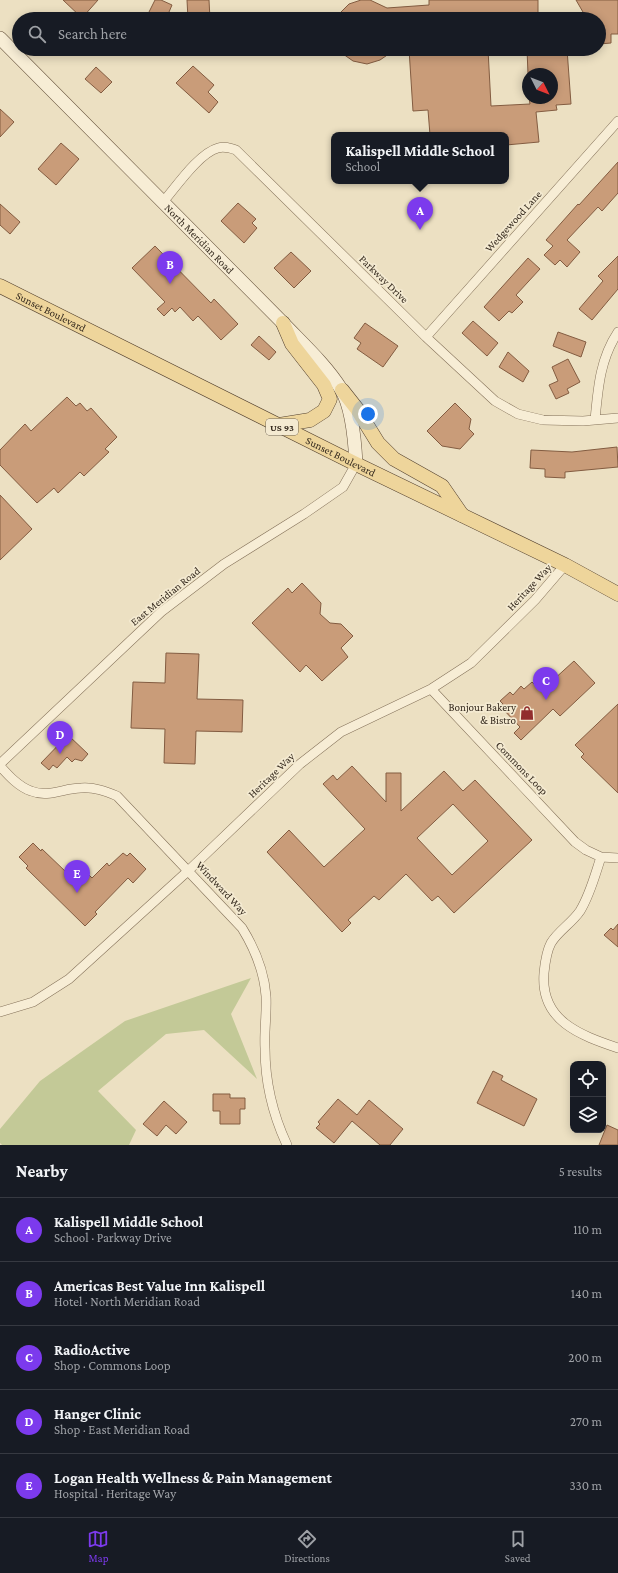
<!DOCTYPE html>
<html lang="en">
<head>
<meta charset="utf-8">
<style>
	body { margin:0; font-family:"Crimson Pro",serif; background:#20242c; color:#f1f3f6 }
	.controls { position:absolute; right:12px; bottom:12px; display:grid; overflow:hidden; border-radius:8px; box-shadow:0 2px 10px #0003 }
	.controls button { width:36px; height:36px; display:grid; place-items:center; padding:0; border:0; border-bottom:1px solid #363941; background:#171b24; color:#f1f3f6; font:20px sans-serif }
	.compass { position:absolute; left:522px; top:68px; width:36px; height:36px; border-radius:50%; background:#171b24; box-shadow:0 2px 10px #0003; rotate:132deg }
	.you { position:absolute; left:368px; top:414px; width:14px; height:14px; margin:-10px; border:3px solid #fff; border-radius:50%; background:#1a73e8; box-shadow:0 0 0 6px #1a73e833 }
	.badge { display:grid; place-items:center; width:26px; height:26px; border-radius:50%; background:#7c3aed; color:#fff; font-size:13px; font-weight:700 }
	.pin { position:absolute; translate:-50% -33px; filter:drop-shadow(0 1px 2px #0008) }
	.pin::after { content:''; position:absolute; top:21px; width:14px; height:12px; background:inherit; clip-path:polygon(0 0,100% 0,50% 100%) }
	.popup { position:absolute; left:331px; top:132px; width:178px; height:52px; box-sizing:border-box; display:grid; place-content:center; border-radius:8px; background:#171b24; filter:drop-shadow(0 1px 3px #0005); font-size:13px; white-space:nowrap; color:#9ea1a6 }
	.popup b { font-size:15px; color:#f1f3f6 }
	.popup::after { content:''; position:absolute; left:50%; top:100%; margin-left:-8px; border:8px solid transparent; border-top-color:#171b24 }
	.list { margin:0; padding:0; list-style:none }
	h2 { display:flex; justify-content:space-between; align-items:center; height:52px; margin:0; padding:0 16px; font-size:17px }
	h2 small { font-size:13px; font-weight:400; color:#9ea1a6 }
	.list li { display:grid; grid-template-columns:26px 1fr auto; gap:12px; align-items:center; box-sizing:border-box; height:64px; padding:0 16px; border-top:1px solid #363941 }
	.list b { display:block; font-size:15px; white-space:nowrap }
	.list p { margin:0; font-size:13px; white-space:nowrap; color:#9ea1a6 }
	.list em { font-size:13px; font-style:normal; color:#9ea1a6 }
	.icon { flex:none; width:22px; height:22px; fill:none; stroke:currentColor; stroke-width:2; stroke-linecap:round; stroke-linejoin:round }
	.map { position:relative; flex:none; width:618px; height:1145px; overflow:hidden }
	.search { position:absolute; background:#171b24; box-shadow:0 2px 10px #0003; left:12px; right:12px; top:12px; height:44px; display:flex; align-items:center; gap:10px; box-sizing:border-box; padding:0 14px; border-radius:22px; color:#9ea1a6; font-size:15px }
	.sheet { height:372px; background:#171b24 }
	nav { display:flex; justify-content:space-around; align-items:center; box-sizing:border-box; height:56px; border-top:1px solid #363941; background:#171b24; font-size:11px; color:#9ea1a6 }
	nav a { display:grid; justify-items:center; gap:2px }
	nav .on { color:#7c3aed }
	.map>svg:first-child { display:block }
	.green { fill:#c3c997 }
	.building { fill:#c99c79; stroke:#835c41; fill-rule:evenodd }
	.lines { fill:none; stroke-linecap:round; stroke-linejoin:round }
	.minor-casing { stroke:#85725a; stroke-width:10 }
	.secondary-casing { stroke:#67533d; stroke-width:14 }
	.primary-casing { stroke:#53402e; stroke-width:15 }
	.minor { stroke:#f7edd5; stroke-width:9 }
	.secondary { stroke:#f7edd5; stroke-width:13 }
	.primary { stroke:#eed59b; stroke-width:14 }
	.labels { text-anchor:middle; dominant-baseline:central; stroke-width:3.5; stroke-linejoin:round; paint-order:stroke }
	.shield { fill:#f4ead1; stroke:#6e6454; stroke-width:1 }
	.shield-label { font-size:10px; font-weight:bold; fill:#352a1e }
	.street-label { font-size:11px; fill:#352a1e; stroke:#f4ead1 }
	.poi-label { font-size:11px; fill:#352a1e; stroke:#f4ead1; text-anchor:end }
</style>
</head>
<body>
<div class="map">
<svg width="618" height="1145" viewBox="0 0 618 1145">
	<rect width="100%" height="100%" fill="#ece0c2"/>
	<path class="green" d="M251,978L231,1014L257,1079L204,1030L166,1034L98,1091L136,1130L129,1145H2L0,1143V1129L40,1081L125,1021Z"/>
	<path class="building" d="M63,0H98L82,18Z
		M155,0H161L172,5L166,19H152L147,16Z
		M187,0H209L210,19H188Z
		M370,0L387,8L429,5V0H538V19H334L349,4L361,0Z
		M576,0H618V34H611V43L599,44V19H587Z
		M336,49H396L380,60L367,64L353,61Z
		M409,49H488L491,106L530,104L529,98H552V74H528L527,49H567L571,104L556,105L557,110L536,112L539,142L506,145V135H430L428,110L413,111Z
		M193,66L214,85L208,92L218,102L209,113L176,83Z
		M96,67L112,82L101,93L85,79Z
		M0,109L14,122L0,137Z
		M61,143L79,159L56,185L38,169Z
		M618,162V193L602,211L598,207L567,240L580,252L567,267L560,260L555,265L544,255L553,246L546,240L578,204L579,205Z
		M238,203L256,219L252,223L257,228L244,243L221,221Z
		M0,204L20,222L10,234L0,225Z
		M155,246L211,303L214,299L238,324L221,340L198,316L193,321L180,307L175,312L172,308L164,316L157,309L165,302L132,268Z
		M291,252L311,271L294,288L274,268Z
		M618,256V289L592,320L579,309L603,281L598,276Z
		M528,258L540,269L516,295L523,302L512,313L509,311L499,321L484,307Z
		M473,321L498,343L487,356L462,333Z
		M365,323L398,346L383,367L357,349L361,343L354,338Z
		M558,332L586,342L581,357L553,346Z
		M259,336L276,352L269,360L251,345Z
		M508,352L529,371L523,382L499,367Z
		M568,359L580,382L567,389L569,393L556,399L549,385L558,381L552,367Z
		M67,397L76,406L80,403L87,411L91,408L117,437L105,449L109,452L84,476L80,472L58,493L54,488L37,503L0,465V450L25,424L31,431Z
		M455,403L471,419L469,429L474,434L460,449L442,446L427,431Z
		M617,447L618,467L565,472V478L545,477V469L530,468L531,450L572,452Z
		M0,495L32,529L0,560Z
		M302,583L321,603L320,614L330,623L341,624L353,636L341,648L348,657L322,681L306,665L300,672L252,623L288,588L292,593Z
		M166,653L199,654L197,699L243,700L242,732L196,731L195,764L164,763L165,729L131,728L133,682L165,683Z
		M574,661L595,683L560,716L553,709L521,740L514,733L520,727L500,706L503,704L500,701L510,692L513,695L521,686L524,689L532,682L541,691Z
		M618,704V793L581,757L584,754L575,745Z
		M68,735L88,754L82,761L75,759L72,762L67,757L57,768L53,765L49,770L41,763Z
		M352,766L386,802V773H401V811L444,771L463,791L475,780L532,840L454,913L438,896L432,901L406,874L379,900L374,896L348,920L351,923L342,932L267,852L289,830L324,867L365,829L323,784L333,775L337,780ZM453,804L488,841L452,875L417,838Z
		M33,843L41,851L42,849L66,872L76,862L92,878L107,863L109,866L123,853L127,856L130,853L146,869L133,883L128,878L95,912L97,914L85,926L26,868L28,866L19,857Z
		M618,924V947L604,935L611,928L613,930Z
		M493,1071L503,1076L501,1080L537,1099L524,1126L477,1103Z
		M213,1094H230V1098H245V1109H240V1124H220V1111H213Z
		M338,1099L357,1115L369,1100L403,1129L390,1145H380L352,1121L334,1143L316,1128L320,1124L318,1122Z
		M164,1101L187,1122L176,1134L166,1125L157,1136L143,1124Z
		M607,1125L618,1130V1145H599Z"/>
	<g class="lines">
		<defs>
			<path id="minor" d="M163,202C176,187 199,153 218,148C224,146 230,148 236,150L426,337L495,401L518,414L543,420L583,421L618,418
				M426,337L618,121
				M595,420C598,388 600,359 618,332
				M431,689L575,842L586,850L601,857
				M0,764L161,612L224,564L304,514L343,487L356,464
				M0,766C9,776 19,787 31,791C48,798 64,788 81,788C94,787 105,791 117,796L242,928C255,949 264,970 266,996C267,1013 264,1030 265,1048C265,1080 273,1115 287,1145
				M618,858L601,857C595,875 590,895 580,911C572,923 558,931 551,943C546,952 545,963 544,973C540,1021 580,1035 618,1048
				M0,1012L33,1002L69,979L189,870L300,764L341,732L431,689L471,663L535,600L565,565"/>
			<g id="secondary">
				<path id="s1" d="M0,38L283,323C303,344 326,365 341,389C352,407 355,443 356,464"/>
			</g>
			<g id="primary">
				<path id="s2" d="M0,286L356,464L565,565L618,594"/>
				<path d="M342,390L357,409L378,443L394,459L442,486L462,515"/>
				<path d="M279,425L310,420L324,411L330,399L324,385L292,344L283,323"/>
			</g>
		</defs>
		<use href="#minor" class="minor-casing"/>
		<use href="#secondary" class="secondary-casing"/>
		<use href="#primary" class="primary-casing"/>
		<use href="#minor" class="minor"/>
		<use href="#secondary" class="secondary"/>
		<use href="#primary" class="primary"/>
	</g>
	<defs>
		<symbol id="shop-bare" viewBox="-9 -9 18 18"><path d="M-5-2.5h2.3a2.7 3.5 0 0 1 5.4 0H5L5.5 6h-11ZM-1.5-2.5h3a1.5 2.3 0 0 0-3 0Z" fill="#922d2d" stroke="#f4ead1" stroke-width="2.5" paint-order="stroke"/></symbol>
	</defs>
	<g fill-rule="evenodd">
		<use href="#shop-bare" x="517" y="703" width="20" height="20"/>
	</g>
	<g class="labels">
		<rect class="shield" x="266" y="419" width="32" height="16" rx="3"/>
		<g class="shield-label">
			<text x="282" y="427">US 93</text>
		</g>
		<g class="street-label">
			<text transform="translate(513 221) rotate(-48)">Wedgewood Lane</text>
			<text stroke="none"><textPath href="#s1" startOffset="283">North Meridian Road</textPath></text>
			<text transform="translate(384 279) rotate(44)">Parkway Drive</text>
			<text stroke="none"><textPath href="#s2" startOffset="57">Sunset Boulevard</textPath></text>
			<text stroke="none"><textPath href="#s2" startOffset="381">Sunset Boulevard</textPath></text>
			<text transform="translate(529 587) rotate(-47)">Heritage Way</text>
			<text transform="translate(165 596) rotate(-39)">East Meridian Road</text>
			<text transform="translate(522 768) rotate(46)">Commons Loop</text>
			<text transform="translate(271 775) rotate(-44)">Heritage Way</text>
			<text transform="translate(222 888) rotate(47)">Windward Way</text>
		</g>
		<g class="poi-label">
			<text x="516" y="707">Bonjour Bakery<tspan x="516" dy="13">&amp; Bistro</tspan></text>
		</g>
	</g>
</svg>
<div class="controls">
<button><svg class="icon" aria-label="locate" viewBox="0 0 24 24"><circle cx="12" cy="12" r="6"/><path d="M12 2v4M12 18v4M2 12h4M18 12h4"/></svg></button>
<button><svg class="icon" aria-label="layers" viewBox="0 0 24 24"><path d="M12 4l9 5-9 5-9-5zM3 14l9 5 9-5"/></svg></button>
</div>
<svg class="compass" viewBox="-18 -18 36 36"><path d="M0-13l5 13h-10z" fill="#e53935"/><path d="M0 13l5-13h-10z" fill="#9ea1a6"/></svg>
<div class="you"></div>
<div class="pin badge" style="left:420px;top:230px">A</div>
<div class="popup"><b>Kalispell Middle School</b>School</div>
<div class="pin badge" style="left:170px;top:284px">B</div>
<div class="pin badge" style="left:546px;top:700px">C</div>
<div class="pin badge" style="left:60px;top:754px">D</div>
<div class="pin badge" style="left:77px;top:893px">E</div>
<div class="search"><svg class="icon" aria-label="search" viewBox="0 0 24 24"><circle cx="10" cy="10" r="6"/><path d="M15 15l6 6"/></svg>Search here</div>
</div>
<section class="sheet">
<h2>Nearby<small>5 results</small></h2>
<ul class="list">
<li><span class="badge">A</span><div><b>Kalispell Middle School</b><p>School · Parkway Drive</p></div><em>110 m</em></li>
<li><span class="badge">B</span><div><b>Americas Best Value Inn Kalispell</b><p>Hotel · North Meridian Road</p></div><em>140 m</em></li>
<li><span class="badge">C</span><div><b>RadioActive</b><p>Shop · Commons Loop</p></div><em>200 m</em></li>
<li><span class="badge">D</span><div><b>Hanger Clinic</b><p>Shop · East Meridian Road</p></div><em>270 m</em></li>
<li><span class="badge">E</span><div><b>Logan Health Wellness &amp; Pain Management</b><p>Hospital · Heritage Way</p></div><em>330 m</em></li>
</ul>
</section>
<nav>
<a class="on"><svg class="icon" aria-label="map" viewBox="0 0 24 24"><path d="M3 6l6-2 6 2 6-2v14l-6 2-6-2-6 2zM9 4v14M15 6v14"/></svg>Map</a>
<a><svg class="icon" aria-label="directions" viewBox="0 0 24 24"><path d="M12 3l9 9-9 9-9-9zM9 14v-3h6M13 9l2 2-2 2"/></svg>Directions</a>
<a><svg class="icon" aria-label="saved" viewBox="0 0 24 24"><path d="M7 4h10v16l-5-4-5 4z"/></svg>Saved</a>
</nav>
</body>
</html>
